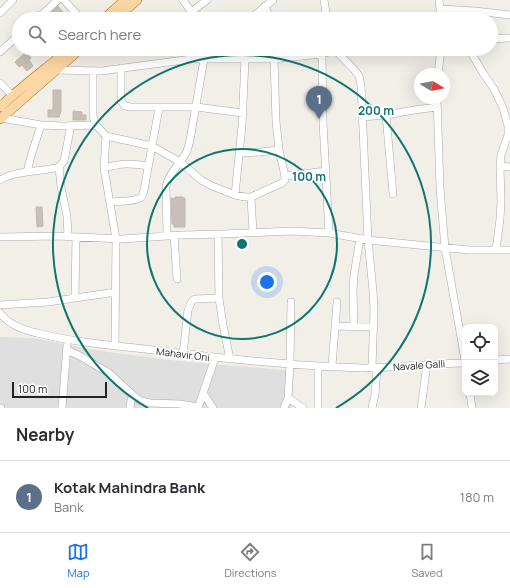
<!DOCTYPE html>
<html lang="en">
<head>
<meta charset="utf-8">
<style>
	body { margin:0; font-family:Manrope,sans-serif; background:#f2f2f3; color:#2b2b33 }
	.controls { position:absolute; right:12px; bottom:12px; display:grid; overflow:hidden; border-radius:8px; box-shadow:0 4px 16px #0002 }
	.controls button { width:36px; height:36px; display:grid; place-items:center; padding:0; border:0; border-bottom:1px solid #e1e1e2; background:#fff; color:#2b2b33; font:20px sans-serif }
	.compass { position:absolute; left:414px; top:68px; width:36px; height:36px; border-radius:50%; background:#fff; box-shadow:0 4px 16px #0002; rotate:100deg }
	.scale { position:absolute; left:12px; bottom:10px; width:95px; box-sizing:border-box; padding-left:4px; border:2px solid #222; border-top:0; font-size:11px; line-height:14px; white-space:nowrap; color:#222; -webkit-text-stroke:3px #fff; paint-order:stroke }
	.you { position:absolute; left:267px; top:282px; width:14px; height:14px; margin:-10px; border:3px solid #fff; border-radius:50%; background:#1a73e8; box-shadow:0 0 0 6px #1a73e833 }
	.badge { display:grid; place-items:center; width:26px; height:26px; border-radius:50%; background:#1a73e8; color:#fff; font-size:13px; font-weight:700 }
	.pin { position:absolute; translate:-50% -33px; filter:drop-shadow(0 1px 2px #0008) }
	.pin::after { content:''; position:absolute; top:21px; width:14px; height:12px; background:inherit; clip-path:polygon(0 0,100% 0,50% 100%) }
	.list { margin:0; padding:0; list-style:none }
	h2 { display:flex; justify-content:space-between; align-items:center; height:52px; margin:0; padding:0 16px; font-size:17px }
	h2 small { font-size:13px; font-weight:400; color:#7c7c81 }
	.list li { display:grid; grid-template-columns:26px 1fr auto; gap:12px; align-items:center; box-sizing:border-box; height:72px; padding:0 16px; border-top:1px solid #e1e1e2 }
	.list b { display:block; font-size:15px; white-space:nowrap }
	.list p { margin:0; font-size:13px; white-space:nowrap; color:#7c7c81 }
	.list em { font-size:13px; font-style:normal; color:#7c7c81 }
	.icon { flex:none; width:22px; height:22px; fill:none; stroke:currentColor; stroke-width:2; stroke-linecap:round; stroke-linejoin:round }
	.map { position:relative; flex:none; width:510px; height:408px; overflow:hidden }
	.search { position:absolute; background:#fff; box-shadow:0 4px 16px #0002; left:12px; right:12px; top:12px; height:44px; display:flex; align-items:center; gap:10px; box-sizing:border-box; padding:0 14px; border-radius:22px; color:#7c7c81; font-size:15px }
	.sheet { height:124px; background:#fff }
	nav { display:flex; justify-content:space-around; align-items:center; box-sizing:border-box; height:56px; border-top:1px solid #e1e1e2; background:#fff; font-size:11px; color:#7c7c81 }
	nav a { display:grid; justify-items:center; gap:2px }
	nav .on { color:#1a73e8 }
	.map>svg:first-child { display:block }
	.residential { fill:#e0dfdf }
	.building { fill:#c7bfb8; stroke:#c4b6ab }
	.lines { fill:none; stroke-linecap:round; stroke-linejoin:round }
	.minor-casing { stroke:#a9a9a9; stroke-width:8 }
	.major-casing { stroke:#a06b00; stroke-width:10 }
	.minor { stroke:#fff; stroke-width:7 }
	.major { stroke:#fcd6a4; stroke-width:9 }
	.ring { fill:none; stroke:#0f766e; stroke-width:2 }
	.labels { text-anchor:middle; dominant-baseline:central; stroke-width:3.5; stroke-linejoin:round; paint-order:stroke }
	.street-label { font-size:10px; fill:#222; stroke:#fff }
	.centre { fill:#0f766e; stroke:#fff; stroke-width:2 }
	.ring-label { font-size:12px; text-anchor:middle; font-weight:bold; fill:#0f766e; stroke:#fff; stroke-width:3.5; stroke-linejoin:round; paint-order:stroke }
</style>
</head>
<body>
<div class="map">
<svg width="510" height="408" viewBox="0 0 510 408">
	<rect width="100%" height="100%" fill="#f2efe9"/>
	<path class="residential" d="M0,337L33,338L100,351L179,361L294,371L292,408H0Z"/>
	<path class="building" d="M58,6L68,19H44Z
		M26,52L31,58L29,60L33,66L27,71L22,65L19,67L15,62Z
		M53,90H61V111L59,117H48V110H53Z
		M73,111L82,112V115H86V120H73Z
		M175,197H183V198H185V227H174V224H172L171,198L175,199Z
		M36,207H42L43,226L37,227Z"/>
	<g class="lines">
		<defs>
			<path id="minor" d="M64,0L81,19
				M183,0L196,19
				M324,0L327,19
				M439,0L441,19
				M265,6L270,19
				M441,9L475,11L510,15
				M191,12L207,0
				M0,13L13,0
				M37,19L58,0
				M250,19L273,0
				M491,39L510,38
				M281,49L284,58
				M335,49C342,59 353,66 359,76C360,79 360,82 361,85L368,240L373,291L374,309L372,368
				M469,49L483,73L494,89L503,108L508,126V135L501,155L500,166L501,201L500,219L496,250
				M0,52L19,35
				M322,54L323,122L329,233
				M245,59L242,126L235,195L245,197H251L282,183L285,180V176L279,150L276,121L274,59
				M121,68V101L125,106L131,107H196L243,113
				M55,70L101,71L192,59H274L322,54L336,50
				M93,71V116L96,125L106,136L152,146L180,162L201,180L212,186L235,195
				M438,74L441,49
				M0,83L12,95
				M437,98L440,188L445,248L465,360
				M386,115L393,194
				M2,117L7,119L41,125L63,126L96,125
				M362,117L386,115L414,110L437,107
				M106,136L104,168L116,239L115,345
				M239,153L260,152L279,150
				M500,166L510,167
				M59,167L61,187L67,216L68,236
				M104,168C122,163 130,163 148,166
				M27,172L31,156L41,125
				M285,176L326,171
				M0,180C15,170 42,172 59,167L64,161L71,125
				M251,197L253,233
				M110,202C118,201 133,202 140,198C143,197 143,193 144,190L159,108
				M218,234L219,298L223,325L230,359
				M174,235L177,279
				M167,236L166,186C169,173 179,165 186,153C188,149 189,144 190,140L204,59L215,49
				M0,237L57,236L122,239L182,235L224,234L292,231L329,233L368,240L469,250H510
				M75,298L76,237
				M0,305L48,302L116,292
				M0,313C8,324 24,330 37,333C72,342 109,345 145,349C217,358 289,366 362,368C383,368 404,366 426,365C439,364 452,363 465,363
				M335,326L374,327
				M354,327L353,291L354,275L360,238
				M67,350L80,356L109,373L134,396L141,401L150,403L180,404L198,407
				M183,354L188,310L192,301L195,299L219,298
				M495,360L510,359
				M332,366L337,302
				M203,393L213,408
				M470,393L472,408
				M288,398L303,408
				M0,408H1
				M62,408L67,346
				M130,408L131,400
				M198,408L215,358
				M284,408L288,398L290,364L291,302
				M318,408V366
				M372,408L375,395L377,368
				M421,408L427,364"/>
			<path id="major" d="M104,19L125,0
				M115,19L137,0
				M0,107C22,86 46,69 69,49
				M0,119L80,49"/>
		</defs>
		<use href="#minor" class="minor-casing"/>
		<use href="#major" class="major-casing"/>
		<use href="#minor" class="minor"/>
		<use href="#major" class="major"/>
	</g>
	<g class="ring">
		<circle cx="242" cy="244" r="95"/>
		<path d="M148 408A189 189 0 1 1 336 408"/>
	</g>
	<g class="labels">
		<g class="street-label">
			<text transform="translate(183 354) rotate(7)">Mahavir Oni</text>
			<text transform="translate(419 365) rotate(-4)">Navale Galli</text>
		</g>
	</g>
	<circle cx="242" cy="244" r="6" class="centre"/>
	<g class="ring-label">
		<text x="376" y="115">200 m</text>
		<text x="309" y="181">100 m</text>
	</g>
</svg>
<div class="controls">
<button><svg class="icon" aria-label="locate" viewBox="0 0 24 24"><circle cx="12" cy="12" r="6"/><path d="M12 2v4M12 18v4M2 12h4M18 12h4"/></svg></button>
<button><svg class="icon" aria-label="layers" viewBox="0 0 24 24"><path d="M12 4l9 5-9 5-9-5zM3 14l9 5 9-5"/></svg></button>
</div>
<svg class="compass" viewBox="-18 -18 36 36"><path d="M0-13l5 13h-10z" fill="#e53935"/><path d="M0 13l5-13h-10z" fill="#7c7c81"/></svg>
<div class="scale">100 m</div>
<div class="you"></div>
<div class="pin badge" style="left:319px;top:119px;background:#5c6f8a">1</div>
<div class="search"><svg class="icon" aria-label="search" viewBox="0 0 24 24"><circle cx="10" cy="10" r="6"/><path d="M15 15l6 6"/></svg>Search here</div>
</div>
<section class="sheet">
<h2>Nearby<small></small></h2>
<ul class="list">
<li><span class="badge" style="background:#5c6f8a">1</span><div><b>Kotak Mahindra Bank</b><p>Bank</p></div><em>180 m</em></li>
</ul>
</section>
<nav>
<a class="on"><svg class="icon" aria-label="map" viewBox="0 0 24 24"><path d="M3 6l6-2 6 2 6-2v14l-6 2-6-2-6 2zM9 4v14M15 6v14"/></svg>Map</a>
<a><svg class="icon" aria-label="directions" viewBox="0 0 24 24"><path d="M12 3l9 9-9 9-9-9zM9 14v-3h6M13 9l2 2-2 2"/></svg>Directions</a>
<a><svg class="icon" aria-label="saved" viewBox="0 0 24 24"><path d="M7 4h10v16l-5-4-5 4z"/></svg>Saved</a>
</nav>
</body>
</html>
